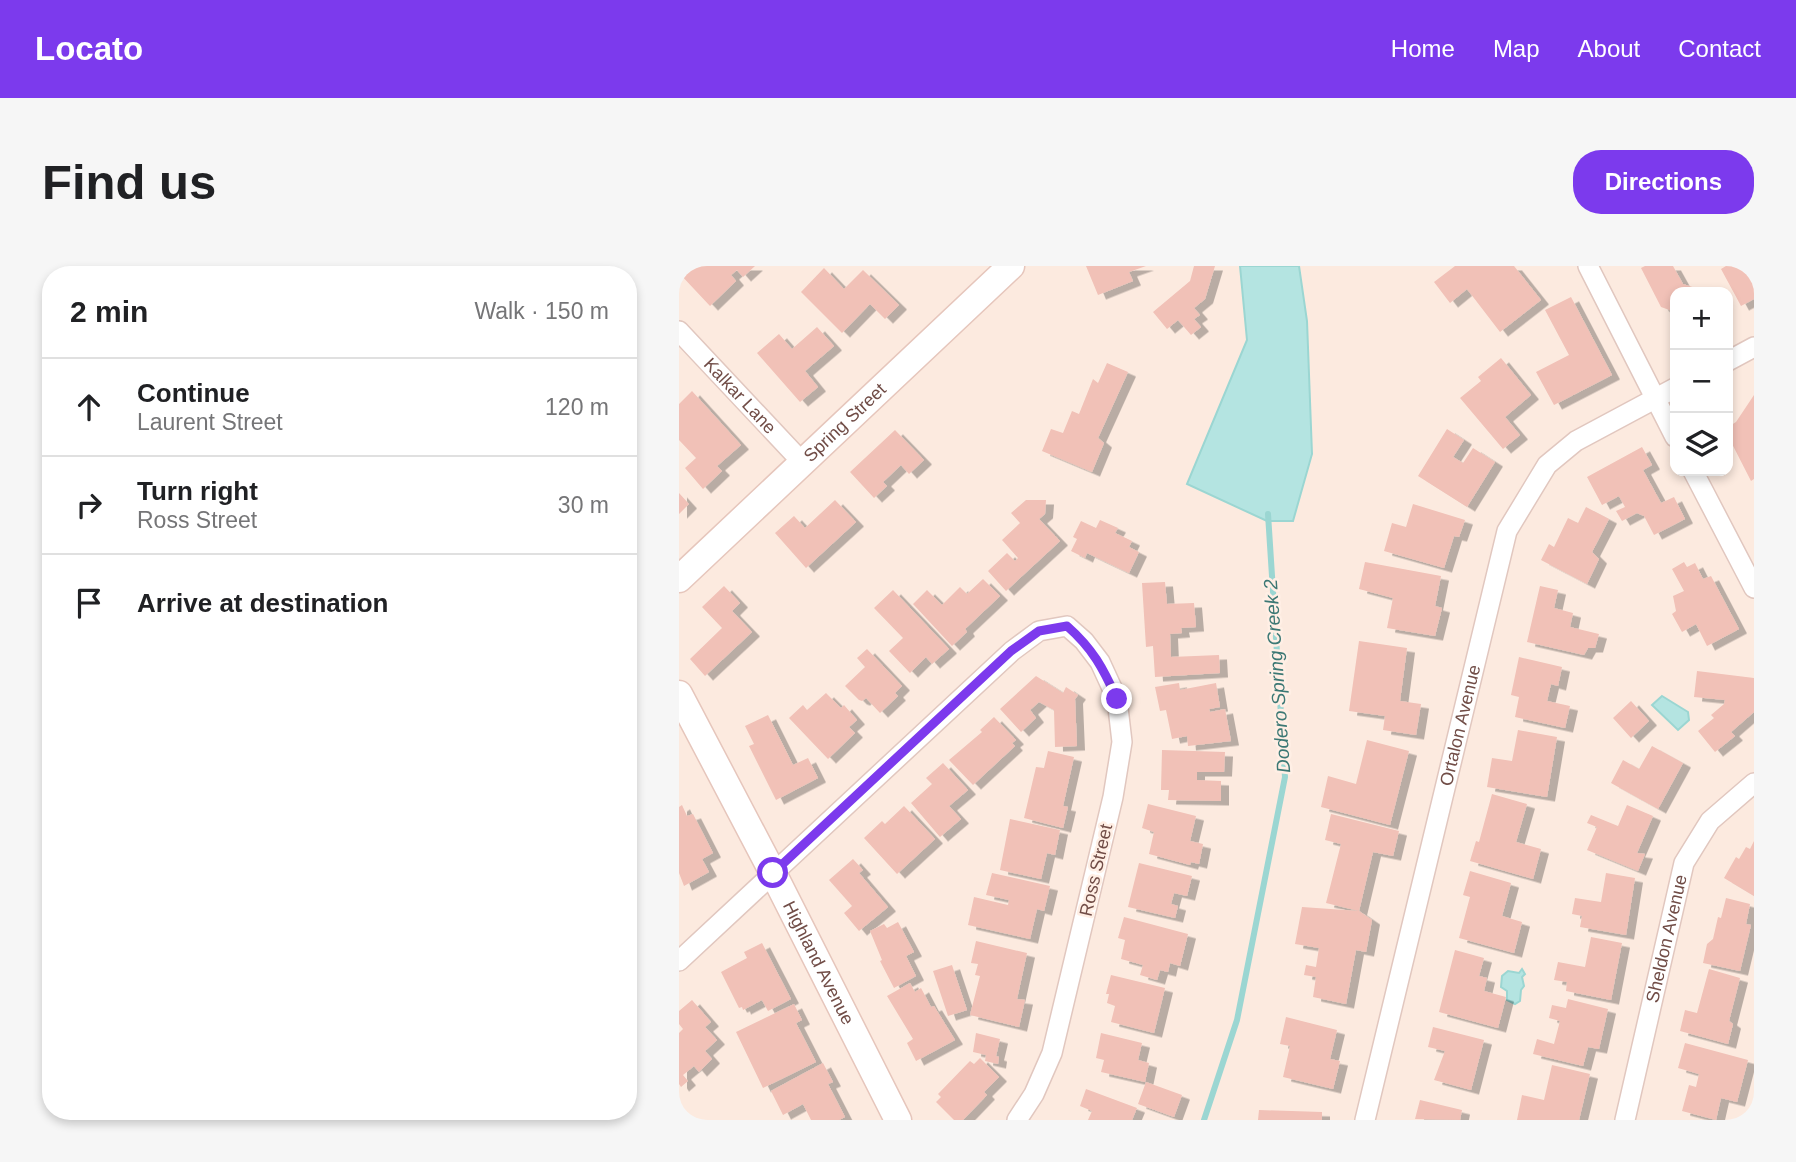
<!DOCTYPE html>
<html lang="en">
<head>
<meta charset="utf-8">
<style>
	body { margin:0; font-family:Helvetica,sans-serif; background:#f6f6f6; color:#202124 }
	.controls { position:absolute; right:21px; top:21px; display:grid; overflow:hidden; border-radius:14px; box-shadow:0 4px 10px #0003 }
	.controls button { width:63px; height:63px; display:grid; place-items:center; padding:0; border:0; border-bottom:2px solid #e0e0e0; background:#fff; color:#202124; font:35px sans-serif }
	.stop { position:absolute; width:21px; height:21px; margin:-16px; border:5px solid #7c3aed; border-radius:50%; background:#fff }
	.stop.end { background:#7c3aed; border-color:#fff; box-shadow:0 2px 7px #0008 }
	.list { margin:0; padding:0; list-style:none }
	h2 { display:flex; justify-content:space-between; align-items:center; height:91px; margin:0; padding:0 28px; font-size:30px }
	h2 small { font-size:23px; font-weight:400; color:#757577 }
	.list li { display:grid; grid-template-columns:46px 1fr auto; gap:21px; align-items:center; box-sizing:border-box; height:98px; padding:0 28px; border-top:2px solid #e0e0e0 }
	.list b { display:block; font-size:26px; white-space:nowrap }
	.list p { margin:0; font-size:23px; white-space:nowrap; color:#757577 }
	.list em { font-size:23px; font-style:normal; color:#757577 }
	.icon { flex:none; width:38px; height:38px; fill:none; stroke:currentColor; stroke-width:2; stroke-linecap:round; stroke-linejoin:round }
	.map { position:relative; flex:none; width:1075px; height:854px; overflow:hidden; border-radius:28px }
	header { display:flex; align-items:center; gap:42px; box-sizing:border-box; height:98px; padding:0 35px; background:#7c3aed; color:#fff }
	header strong { font-size:33px }
	nav { display:flex; gap:38px; margin-inline-start:auto; font-size:24px }
	.intro { display:flex; align-items:center; justify-content:space-between; box-sizing:border-box; height:168px; padding:0 42px }
	h1 { margin:0; font-size:49px }
	.button { padding:18px 32px; border-radius:28px; background:#7c3aed; color:#fff; font-size:24px; font-weight:700 }
	main { display:flex; gap:42px; padding:0 42px }
	aside { flex:1; background:#fff; border-radius:28px; box-shadow:0 4px 10px #0003 }
	.map>svg:first-child { display:block }
	.water { fill:#b4e4e1; stroke:#9bd6d2; stroke-width:2 }
	.lines { fill:none; stroke-linecap:round; stroke-linejoin:round }
	.stream { stroke:#9bd6d2; stroke-width:6 }
	.building { fill:#f1c1b7; filter:url(#shadow) }
	.street-casing { stroke:#e1c7bf; stroke-width:22 }
	.secondary-casing { stroke:#e6c6bc; stroke-width:29 }
	.street { stroke:#fff; stroke-width:19 }
	.secondary { stroke:#fff; stroke-width:26 }
	.route { stroke:#7c3aed; stroke-width:9 }
	.labels { text-anchor:middle; dominant-baseline:central; stroke-width:5; stroke-linejoin:round; paint-order:stroke }
	.street-label { font-size:18px; fill:#714d47; stroke:#ffefe5 }
	.water-label { font-size:19px; font-style:italic; fill:#3c7874; stroke:#ffefe5 }
</style>
</head>
<body>
<header>
<strong>Locato</strong>
<nav><a>Home</a><a>Map</a><a>About</a><a>Contact</a></nav>
</header>
<div class="intro"><h1>Find us</h1><a class="button">Directions</a></div>
<main>
<aside>
<h2>2 min<small>Walk · 150 m</small></h2>
<ul class="list">
<li><svg class="icon" aria-label="ahead" viewBox="0 0 24 24"><path d="M12 20V5M6 11l6-6 6 6"/></svg><div><b>Continue</b><p>Laurent Street</p></div><em>120 m</em></li>
<li><svg class="icon" aria-label="right" viewBox="0 0 24 24"><path d="M7 20v-9h11M14 6l5 5-5 5"/></svg><div><b>Turn right</b><p>Ross Street</p></div><em>30 m</em></li>
<li><svg class="icon" aria-label="arrive" viewBox="0 0 24 24"><path d="M6 21V4h12l-3 4 3 4H6"/></svg><div><b>Arrive at destination</b></div></li>
</ul>
</aside>
<div class="map">
<svg width="1075" height="854" viewBox="0 0 1075 854">
	<defs>
		<filter id="shadow"><feDropShadow dx="8" dy="4.5" stdDeviation="0" flood-color="#0004"/></filter>
	</defs>
	<rect width="100%" height="100%" fill="#fceadf"/>
	<path class="water" d="M561,0H620L628,55L633,188L614,255H588L508,218L568,74Z
		M983,430L1009,446L1010,454L999,464L973,439Z
		M843,703L846,708L843,711L845,720L842,724L841,735L836,738L828,734V725L822,721L823,710L829,705L840,707Z"/>
	<g class="lines">
		<path class="stream" d="M525,854L558,754L606,511L589,248"/>
	</g>
	<path class="building" d="M6,0H76L64,11L58,4L52,9L57,15L31,40L0,7Z
		M407,0H467L450,6L454,15L419,29Z
		M515,0H536L526,33L515,42L521,49L515,53L522,61L512,69L499,54L488,63L474,46L511,15Z
		M776,0H835L862,34L821,66L788,23L771,37L755,16Z
		M966,0H994L1004,18L1029,26H996V46L982,41L962,2Z
		M1047,0H1075V33L1062,40L1042,3Z
		M145,2L165,23L184,4L220,39L206,53L191,38L163,67L122,26Z
		M892,31L933,109L875,139L857,106L890,89L866,44Z
		M138,61L155,80L126,105L139,121L121,136L78,87L100,68L113,83Z
		M822,92L852,129L826,151L841,169L824,183L781,132L802,115L799,111Z
		M428,97L449,106L419,172L425,177L413,206L363,185L372,163L384,167L393,145L400,148L414,113L419,117Z
		M13,125L62,179L38,200L43,205L24,223L6,202L17,192L0,174V138Z
		M1075,129V213L1072,215L1049,170V161L1057,156Z
		M768,163L785,174L774,191L784,197L794,182L816,196L788,241L739,210Z
		M216,164L245,194L230,208L222,199L204,216L208,220L195,232L171,206Z
		M963,181L973,199L964,204L982,237L995,231L1006,253L975,269L965,250L958,247L943,255L937,245L946,241L940,230L923,239L908,211Z
		M0,227L10,238L0,248Z
		M156,234L177,256L127,302L96,267L115,250L126,262Z
		M347,234H367L366,248L360,253L381,275L327,325L309,305L328,287L336,295L339,292L323,274L341,257L332,247Z
		M734,238L786,254L780,271L775,270L765,302L705,285L713,257L727,261Z
		M907,241L930,253L913,286L920,293L908,318L862,294L870,278L875,281L889,252L899,257Z
		M421,254L439,262L436,267L453,275L450,281L460,286L450,307L408,287L406,292L392,285L398,273L394,271L402,255L417,262Z
		M686,296L762,310L756,340L763,342L756,370L708,362L714,332L680,323Z
		M1005,296L1008,301L1016,297L1024,313L1032,310L1060,363L1028,380L1017,358L1003,366L993,348L997,345L994,330L1005,325L993,303Z
		M304,313L321,330L286,363L288,366L273,380L234,338L248,324L263,339L281,321L288,328Z
		M486,316L488,338L515,337L517,361L502,362L503,367L491,368L492,391L540,389L541,407L476,411L474,380L467,381L463,317Z
		M45,320L61,337L53,345L73,366L26,410L11,393L43,362L23,341Z
		M861,320L879,324L875,342L894,347L891,361L920,368L916,382H909L905,389L848,376Z
		M214,324L270,383L253,398L247,391L231,407L210,385L224,372L195,342Z
		M680,375L728,382L721,435L742,438L737,469L704,464L706,450L670,445Z
		M188,383L223,420L216,427L219,430L201,447L187,432L183,435L180,434L166,420L186,401L178,392Z
		M840,391L883,401L879,420L872,418L868,435L891,440L886,462L836,451L840,431L832,429Z
		M1018,405L1075,412V446L1052,466L1056,470L1036,486L1019,465L1035,452L1032,449L1045,438L1046,434L1015,431Z
		M357,410L384,427L387,421L399,429L396,433L398,480L376,481L375,444L360,436L351,444L357,452L342,466L321,443Z
		M500,417L501,424L537,417L541,441L530,443L531,446L546,443L552,475L509,480L508,470L493,473L487,444L481,445L476,421Z
		M147,427L162,442L165,439L178,454L170,461L176,467L149,493L110,452L124,439L128,444Z
		M952,435L970,455L952,472L934,452Z
		M89,449L114,499L129,492L139,512L97,534L70,480L75,478L66,460Z
		M315,451L337,474L333,477L336,480L294,519L270,494L303,466L301,464Z
		M839,464L878,471L868,531L808,521L813,492L833,495Z
		M688,474L730,485L711,559L642,541L649,510L677,518Z
		M973,480L1004,497L979,543L932,517L944,494L960,503Z
		M483,484L546,486L545,506H518V514L542,515V535L489,534L490,524H482Z
		M369,485L395,491L384,540L389,541L384,562L345,552L357,501L365,502Z
		M264,497L289,524L270,540L282,553L261,571L232,537L253,518L247,512Z
		M813,528L848,538L837,576L862,583L854,613L791,595L797,575L800,576Z
		M469,538L517,550L511,575L524,578L520,598L512,596L511,599L470,588L475,566L463,562Z
		M3,539L8,550L14,548L34,587L23,593L30,606L5,620L0,607V541Z
		M948,539L974,550L958,587L966,588L959,605L908,584L918,561L908,557L912,549L939,560Z
		M225,540L256,573L218,608L185,572L203,555L206,558Z
		M652,548L720,565L714,590L694,586L680,645L647,637L662,578L646,574Z
		M331,553L381,564L376,589L368,587L362,613L321,604Z
		M1075,575V630L1045,612L1057,591L1060,593L1067,581L1071,583Z
		M174,593L184,604L180,607L209,641L180,665L165,647L173,640L150,614Z
		M460,597L513,610L508,630L495,627L492,638L499,640L496,652L449,641Z
		M791,605L832,617L823,650L843,656L835,687L780,672L791,631L784,629Z
		M313,607L371,620L365,645L358,643L351,673L289,659L295,631L329,639L330,634L307,629Z
		M927,607L956,612L947,669L901,661L903,650L893,648L896,632L922,636Z
		M1047,632L1071,638L1067,658L1072,659L1061,705L1024,697L1028,678L1034,673L1039,651L1042,652Z
		M623,641L680,645L693,654L687,686L677,684L667,738L634,731L637,711L625,709L627,699L637,701L640,682L616,678Z
		M445,651L509,668L501,700L491,697L489,706L481,704L478,714L461,709L464,699L442,693L446,674L439,672Z
		M219,656L235,686L227,690L237,710L215,722L201,695L203,694L191,665L205,658L208,662Z
		M912,671L943,677L932,734L887,725L888,716L875,714L879,696L906,701Z
		M297,675L348,687L338,733L346,734L340,761L291,749L301,710L296,709L299,698L292,697Z
		M83,677L112,733L89,745L83,734L64,744L63,741L60,742L42,706L68,692L65,686Z
		M776,684L805,692L800,710L808,712L805,725L827,731L819,762L760,746Z
		M273,699L288,744L269,750L254,705Z
		M1030,703L1061,712L1050,755L1054,758L1049,778L1001,765L1006,744L1018,747Z
		M432,709L486,722L475,767L432,756L436,740L428,737L430,728H427Z
		M231,717L236,726L242,722L252,741L255,740L276,774L237,795L228,777L234,773L208,730Z
		M889,733L929,743L920,783L909,781L904,800L854,788L858,773L875,778L881,755L870,752L873,739L887,742Z
		M13,734L32,756L26,761L38,774L26,785L33,793L20,806L15,800L4,809L9,815L2,821L0,818V767L4,763L0,758V745Z
		M115,738L123,754L117,757L137,796L84,822L57,766Z
		M607,751L658,764L651,793L661,795L654,823L604,811L611,780L601,778Z
		M754,761L805,774L792,824L755,814L766,785L749,781Z
		M297,767L321,773L317,790L320,791L319,798L306,795L307,789L294,786Z
		M422,767L463,777L459,794L470,797L466,816L422,806L425,794L417,792Z
		M1006,777L1069,794L1058,836L1042,832L1037,854L1003,845L1010,819L1017,821L1020,808L999,802Z
		M301,792L320,811L305,826L308,829L284,854H275L257,836L262,831L259,828L291,795L295,798Z
		M144,797L154,816L149,818L166,851L160,854H132L124,838L104,849L92,825Z
		M873,799L911,808L900,854H838L843,829L865,834Z
		M467,816L503,829L495,851L459,838Z
		M407,823L458,842L453,854H409L413,845L401,840Z
		M741,834L783,844L781,854L736,853Z
		M580,844L643,846V854H579Z"/>
	<g class="lines">
		<defs>
			<g id="street">
				<path d="M909,0L996,171"/>
				<path id="s1" d="M0,65L123,196"/>
				<path d="M1049,95L1075,81"/>
				<path d="M1014,205L1075,322"/>
				<path d="M0,695L333,385L360,365L388,360L405,375L421,396L438,433L443,476L434,531L373,787L355,828L338,854"/>
				<path id="s2" d="M686,854L828,265L868,199L897,175L996,122"/>
				<path id="s3" d="M946,854L1005,597L1031,555L1075,517"/>
			</g>
			<g id="secondary">
				<path id="s4" d="M0,313L332,0"/>
				<path id="s5" d="M0,428L94,607L219,854"/>
			</g>
		</defs>
		<use href="#street" class="street-casing"/>
		<use href="#secondary" class="secondary-casing"/>
		<use href="#street" class="street"/>
		<use href="#secondary" class="secondary"/>
	</g>
	<g class="lines">
		<path class="route" d="M94,607L332,385L360,365L388,360C414,383 424,402 438,433"/>
	</g>
	<g class="labels">
		<g class="street-label">
			<text stroke="none"><textPath href="#s1" startOffset="89">Kalkar Lane</textPath></text>
			<text stroke="none"><textPath href="#s4" startOffset="228">Spring Street</textPath></text>
			<text stroke="none"><textPath href="#s2" startOffset="406">Ortalon Avenue</textPath></text>
			<text transform="translate(417 604) rotate(-77)">Ross Street</text>
			<text stroke="none"><textPath href="#s3" startOffset="186">Sheldon Avenue</textPath></text>
			<text stroke="none"><textPath href="#s5" startOffset="303">Highland Avenue</textPath></text>
		</g>
		<g class="water-label">
			<text transform="translate(598 410) rotate(-94)">Dodero Spring Creek 2</text>
		</g>
	</g>
</svg>
<div class="controls">
<button>+</button>
<button>−</button>
<button><svg class="icon" aria-label="layers" viewBox="0 0 24 24"><path d="M12 4l9 5-9 5-9-5zM3 14l9 5 9-5"/></svg></button>
</div>
<div class="stop" style="left:94px;top:607px"></div>
<div class="stop end" style="left:438px;top:433px"></div>
</div>
</main>
</body>
</html>
